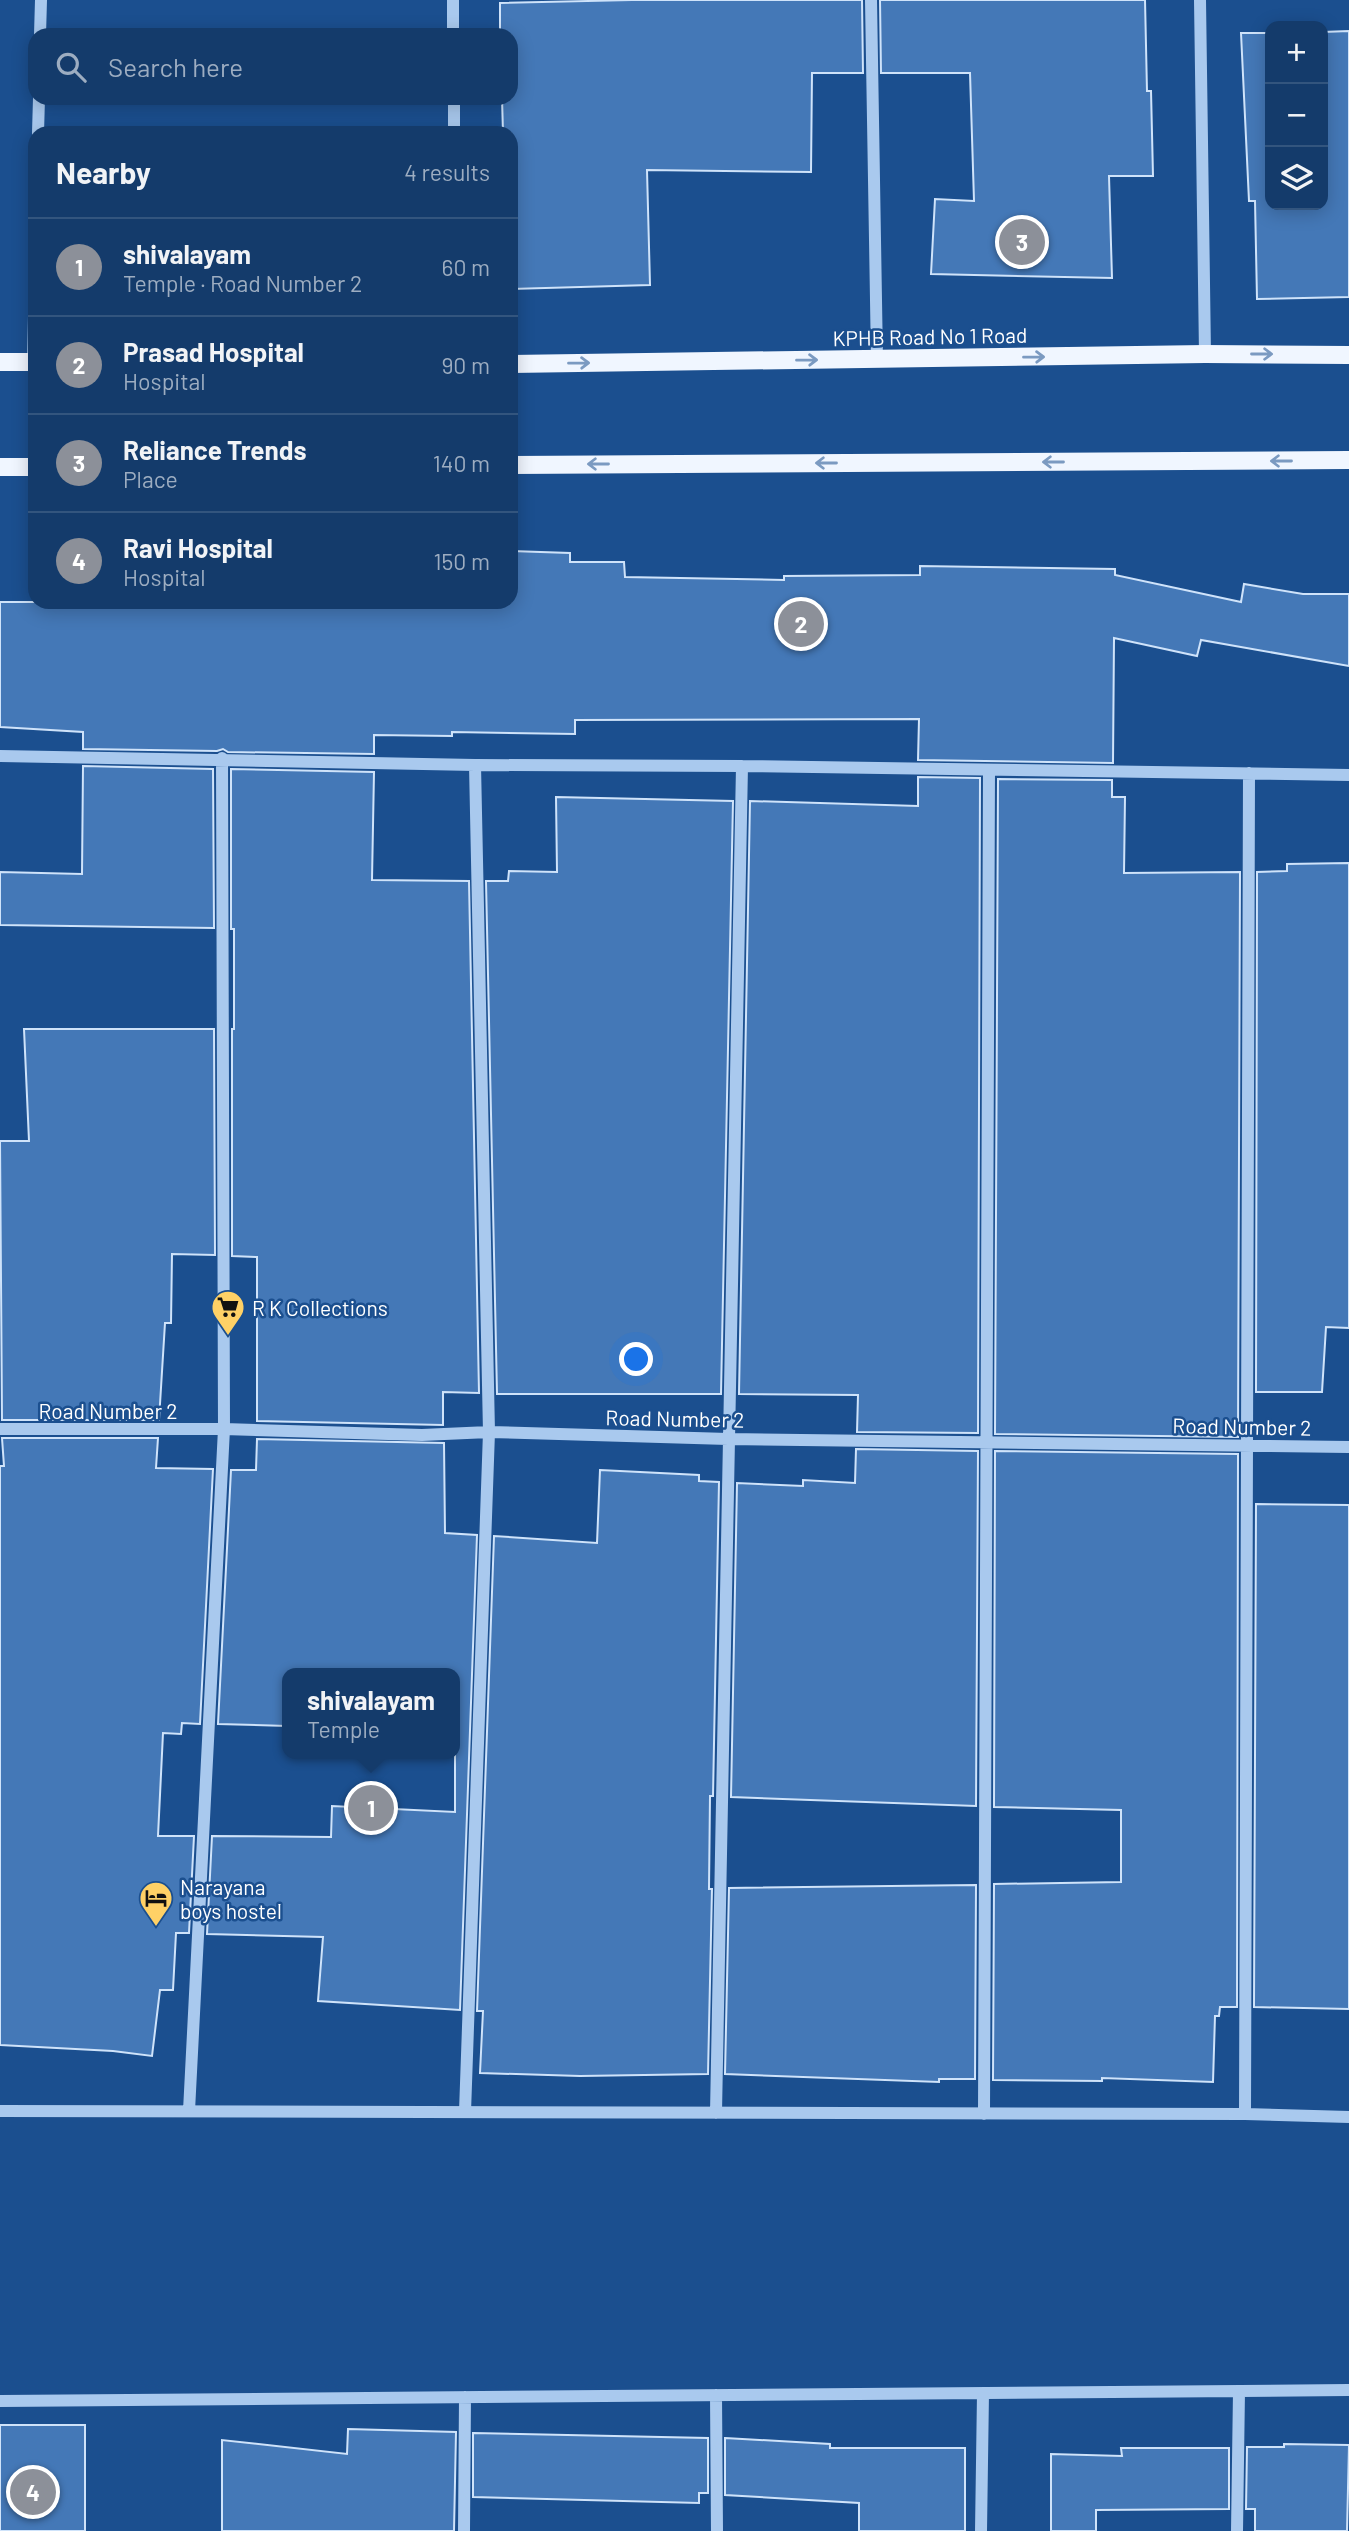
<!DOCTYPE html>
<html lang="en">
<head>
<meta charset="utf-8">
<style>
	body { margin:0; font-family:Barlow,sans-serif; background:#214673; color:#f1f3f6 }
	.controls { position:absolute; right:21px; top:21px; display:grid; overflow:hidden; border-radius:14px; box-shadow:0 4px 18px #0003 }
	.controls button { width:63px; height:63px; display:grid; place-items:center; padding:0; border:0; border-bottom:2px solid #33557e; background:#143b6b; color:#f1f3f6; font:35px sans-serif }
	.you { position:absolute; left:637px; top:1360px; width:24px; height:24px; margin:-18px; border:5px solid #fff; border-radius:50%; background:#1a73e8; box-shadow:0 0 0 10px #1a73e833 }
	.badge { display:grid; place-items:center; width:46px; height:46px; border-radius:50%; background:#8c9099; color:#fff; font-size:23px; font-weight:700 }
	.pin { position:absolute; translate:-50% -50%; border:4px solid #fff; box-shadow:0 2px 7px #0006 }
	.popup { position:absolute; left:282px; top:1668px; width:178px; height:91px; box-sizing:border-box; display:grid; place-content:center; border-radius:14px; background:#143b6b; filter:drop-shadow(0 2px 5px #0005); font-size:23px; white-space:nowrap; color:#9dadc1 }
	.popup b { font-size:26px; color:#f1f3f6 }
	.popup::after { content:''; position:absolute; left:50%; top:100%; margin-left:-14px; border:14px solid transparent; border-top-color:#143b6b }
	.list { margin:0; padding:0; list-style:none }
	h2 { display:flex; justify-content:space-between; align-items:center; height:91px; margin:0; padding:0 28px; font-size:30px }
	h2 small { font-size:23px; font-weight:400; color:#9dadc1 }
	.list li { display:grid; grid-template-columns:46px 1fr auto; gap:21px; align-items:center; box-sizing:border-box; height:98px; padding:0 28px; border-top:2px solid #33557e }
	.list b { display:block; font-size:26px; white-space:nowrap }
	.list p { margin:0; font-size:23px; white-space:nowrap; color:#9dadc1 }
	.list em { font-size:23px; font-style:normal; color:#9dadc1 }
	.icon { flex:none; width:38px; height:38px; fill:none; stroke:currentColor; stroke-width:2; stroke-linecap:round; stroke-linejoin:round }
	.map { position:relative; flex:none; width:1349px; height:2531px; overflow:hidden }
	.search { position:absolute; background:#143b6b; box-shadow:0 4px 18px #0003; left:28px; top:28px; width:490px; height:77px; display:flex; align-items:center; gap:18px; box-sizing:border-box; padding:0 24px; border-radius:21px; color:#9dadc1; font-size:26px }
	.panel { position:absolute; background:#143b6b; box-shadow:0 4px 18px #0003; left:28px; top:126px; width:490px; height:483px; border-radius:21px }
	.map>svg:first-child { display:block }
	.building { fill:#4478b7; stroke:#cfe3fa; stroke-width:2 }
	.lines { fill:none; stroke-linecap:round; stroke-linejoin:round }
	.minor { stroke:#a9c9ee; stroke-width:12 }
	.major { stroke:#f0f6ff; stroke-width:18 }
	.oneway { stroke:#7b9ac1 }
	.labels { text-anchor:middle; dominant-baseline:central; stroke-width:5; stroke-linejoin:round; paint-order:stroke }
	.street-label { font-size:21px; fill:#fff; stroke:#1b4f8f }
	.poi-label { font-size:21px; fill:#fff; stroke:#1b4f8f; text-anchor:start }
</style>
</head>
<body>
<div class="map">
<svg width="1349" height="2531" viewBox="0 0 1349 2531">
	<rect width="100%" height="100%" fill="#1b4f8f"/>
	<path class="building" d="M632,0H862L863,73H812L811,172L647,170L650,285L511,289V133H503L502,98H511V35H500V3Z
		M880,0H1145L1147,91H1151L1153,176H1109L1112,278L931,274L935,199L974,201L970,73H881Z
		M1349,31V297L1257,299L1255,201H1249L1241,33H1270V205H1323V32Z
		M511,551L570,553V562H624L625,577L784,580V576L920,575V566L1115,569V575L1241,602L1244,584L1303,594H1349V666L1201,640L1197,656L1114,638L1113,763L918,760L919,719L575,720V734L452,732V736L374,735V754L228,752L223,749L217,751L83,749V732L0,727V602H511Z
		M83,766L213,769L214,928L0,925V872L82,874Z
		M231,769L374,772L372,880L469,881L479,1393L443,1392V1425L257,1421V1257L232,1256V1029H234V929H231Z
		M918,777L980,778L978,1433L857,1432L858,1395L739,1394L750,801L918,806Z
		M998,779L1112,780V797H1125L1124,873L1240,872L1238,1437L995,1434Z
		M556,797L733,801L721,1394H497L486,881H508L509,871L557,872Z
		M1349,863V1328L1326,1327L1322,1392H1256L1257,872L1287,871V864Z
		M24,1029H214L215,1255L172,1254L171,1323H165L159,1420H2L0,1141H29Z
		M2,1438H158L156,1468L213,1469L200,1724L182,1723L181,1734L163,1733L158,1836H194L189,1933H176L173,1990H160L152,2056L113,2051L0,2045V1466H4Z
		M257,1439L444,1443L445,1533L477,1535L460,2010L318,2001L323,1937L207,1934L212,1836L331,1837L332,1806L455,1812V1673H287V1726L218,1724L231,1470H256Z
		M856,1449L978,1451L976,1806L731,1797L737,1483L803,1486V1480L855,1483Z
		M995,1451L1238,1454L1237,2007H1220L1219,2016H1215L1213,2082L1102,2078V2081L993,2080L994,1884L1121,1882V1810L994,1807Z
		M600,1470L699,1475V1481L719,1482L713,1796H710L709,1889H712L708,2074L580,2076L480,2073L483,2011H477L494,1536L597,1543Z
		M1256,1504L1349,1505V2009L1254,2007Z
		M976,1885L975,2079H939V2082L725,2074L729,1888Z
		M0,2425H85V2531H0Z
		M348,2429L456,2432L454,2531H222V2440L347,2454Z
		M473,2433L708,2438V2493H699V2503L473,2497Z
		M725,2438L830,2444V2448H965V2531H859V2503L725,2495Z
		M1284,2444L1349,2445L1347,2531H1255V2509H1246L1247,2447H1284Z
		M1121,2448H1229V2509L1096,2510V2531H1051V2454L1122,2456Z"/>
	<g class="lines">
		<path class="minor" d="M453,0V35
			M871,0L877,360
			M1200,0L1205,354
			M40,35L41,0
			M454,98V133
			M38,133L39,98
			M33,362L35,270
			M0,756L475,765L742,766L1349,775
			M0,1429H224L422,1435L489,1432L728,1439L1349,1447
			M0,2111L1245,2114L1349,2117
			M189,2111L224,1429L222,758
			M465,2112L489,1432L475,765
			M716,2113L742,766
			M984,2114L989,770
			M1245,2114L1249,773
			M716,2395L717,2531
			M0,2401L1349,2390
			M464,2531L465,2397
			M981,2531L983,2393
			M1237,2531L1239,2391"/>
		<path class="major" d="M0,362H35
			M511,364L1205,354L1349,355
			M511,465L1349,460
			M0,467H35"/>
	</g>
	<defs><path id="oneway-shaft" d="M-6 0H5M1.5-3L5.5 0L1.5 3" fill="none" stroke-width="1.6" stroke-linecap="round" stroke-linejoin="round" transform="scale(1.75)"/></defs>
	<g class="oneway">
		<use href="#oneway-shaft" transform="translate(1262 354)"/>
		<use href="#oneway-shaft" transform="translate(1034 357) rotate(-1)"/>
		<use href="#oneway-shaft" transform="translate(807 360) rotate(-1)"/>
		<use href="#oneway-shaft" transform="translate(579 363) rotate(-1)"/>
		<use href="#oneway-shaft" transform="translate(1281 461) rotate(180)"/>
		<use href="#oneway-shaft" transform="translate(1053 462) rotate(180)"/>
		<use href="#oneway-shaft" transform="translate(826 463) rotate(180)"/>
		<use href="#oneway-shaft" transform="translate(598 464) rotate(180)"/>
	</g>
	<defs>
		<symbol id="supermarket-pin" viewBox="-11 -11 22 30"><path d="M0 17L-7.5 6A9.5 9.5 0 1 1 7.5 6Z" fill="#ffd166" stroke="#1b4f8f"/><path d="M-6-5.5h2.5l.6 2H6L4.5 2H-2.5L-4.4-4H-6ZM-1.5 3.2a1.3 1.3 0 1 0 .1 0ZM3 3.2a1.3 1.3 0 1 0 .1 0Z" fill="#111"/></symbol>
		<symbol id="hotel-pin" viewBox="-11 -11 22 30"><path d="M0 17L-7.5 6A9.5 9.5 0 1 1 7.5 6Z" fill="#ffd166" stroke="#1b4f8f"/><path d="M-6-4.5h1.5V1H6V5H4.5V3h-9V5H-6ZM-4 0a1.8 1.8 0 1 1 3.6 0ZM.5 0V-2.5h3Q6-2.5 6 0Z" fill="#111"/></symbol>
	</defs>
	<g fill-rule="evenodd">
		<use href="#supermarket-pin" x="209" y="1288" width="38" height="52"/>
		<use href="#hotel-pin" x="137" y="1879" width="38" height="52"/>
	</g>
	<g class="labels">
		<g class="street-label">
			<text transform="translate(930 336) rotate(-1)">KPHB Road No 1 Road</text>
			<text x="108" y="1410">Road Number 2</text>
			<text transform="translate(675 1418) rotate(1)">Road Number 2</text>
			<text transform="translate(1242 1426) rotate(1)">Road Number 2</text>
		</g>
		<g class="poi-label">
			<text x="252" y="1307">R K Collections</text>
			<text x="180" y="1886">Narayana<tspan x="180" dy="24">boys hostel</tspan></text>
		</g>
	</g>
</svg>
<div class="controls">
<button>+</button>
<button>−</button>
<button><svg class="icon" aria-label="layers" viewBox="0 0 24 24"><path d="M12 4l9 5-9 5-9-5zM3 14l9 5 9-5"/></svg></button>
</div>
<div class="you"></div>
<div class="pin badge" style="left:371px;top:1808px">1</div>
<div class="popup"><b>shivalayam</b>Temple</div>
<div class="pin badge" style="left:801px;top:624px">2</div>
<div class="pin badge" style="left:1022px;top:242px">3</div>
<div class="pin badge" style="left:33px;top:2492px">4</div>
<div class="search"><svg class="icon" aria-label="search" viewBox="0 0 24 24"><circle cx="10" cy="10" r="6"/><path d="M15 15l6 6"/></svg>Search here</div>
<section class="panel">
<h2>Nearby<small>4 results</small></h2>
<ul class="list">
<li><span class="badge">1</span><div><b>shivalayam</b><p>Temple · Road Number 2</p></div><em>60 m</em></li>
<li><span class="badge">2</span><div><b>Prasad Hospital</b><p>Hospital</p></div><em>90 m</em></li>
<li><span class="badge">3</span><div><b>Reliance Trends</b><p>Place</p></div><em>140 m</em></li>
<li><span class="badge">4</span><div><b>Ravi Hospital</b><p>Hospital</p></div><em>150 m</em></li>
</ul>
</section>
</div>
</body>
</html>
